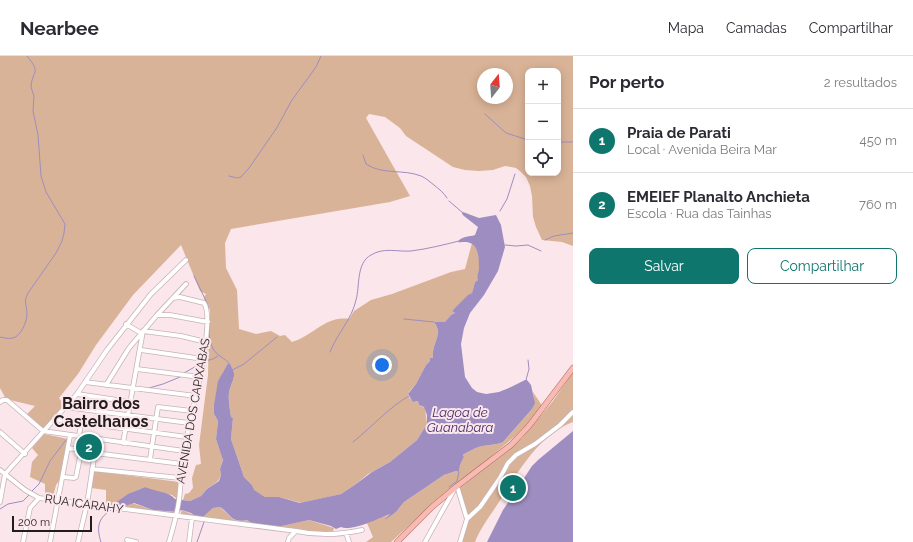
<!DOCTYPE html>
<html lang="pt">
<head>
<meta charset="utf-8">
<style>
	body { margin:0; font-family:Raleway,sans-serif; background:#f2f2f3; color:#2b2b33 }
	.controls { position:absolute; right:12px; top:12px; display:grid; overflow:hidden; border-radius:8px; box-shadow:0 2px 10px #0003 }
	.controls button { width:36px; height:36px; display:grid; place-items:center; padding:0; border:0; border-bottom:1px solid #e1e1e2; background:#fff; color:#2b2b33; font:20px sans-serif }
	.compass { position:absolute; left:477px; top:12px; width:36px; height:36px; border-radius:50%; background:#fff; box-shadow:0 2px 10px #0003; rotate:17deg }
	.scale { position:absolute; left:12px; bottom:10px; width:80px; box-sizing:border-box; padding-left:4px; border:2px solid #231c1e; border-top:0; font-size:11px; line-height:14px; white-space:nowrap; color:#231c1e; -webkit-text-stroke:3px #fae6eb; paint-order:stroke }
	.you { position:absolute; left:382px; top:309px; width:14px; height:14px; margin:-10px; border:3px solid #fff; border-radius:50%; background:#1a73e8; box-shadow:0 0 0 6px #1a73e833 }
	.badge { display:grid; place-items:center; width:26px; height:26px; border-radius:50%; background:#0f766e; color:#fff; font-size:13px; font-weight:700 }
	.pin { position:absolute; translate:-50% -50%; border:2px solid #fff; box-shadow:0 1px 4px #0006 }
	.list { margin:0; padding:0; list-style:none }
	h2 { display:flex; justify-content:space-between; align-items:center; height:52px; margin:0; padding:0 16px; font-size:17px }
	h2 small { font-size:13px; font-weight:400; color:#7c7c81 }
	.list li { display:grid; grid-template-columns:26px 1fr auto; gap:12px; align-items:center; box-sizing:border-box; height:64px; padding:0 16px; border-top:1px solid #e1e1e2 }
	.list b { display:block; font-size:15px; white-space:nowrap }
	.list p { margin:0; font-size:13px; white-space:nowrap; color:#7c7c81 }
	.list em { font-size:13px; font-style:normal; color:#7c7c81 }
	.actions { display:flex; gap:8px; padding:12px 16px }
	.actions a { flex:1; padding:9px 0; border:1px solid #0f766e; border-radius:8px; text-align:center; font-size:14px; color:#0f766e }
	.actions .main { background:#0f766e; color:#fff }
	.icon { flex:none; width:22px; height:22px; fill:none; stroke:currentColor; stroke-width:2; stroke-linecap:round; stroke-linejoin:round }
	.map { position:relative; flex:none; width:573px; height:486px; overflow:hidden }
	header { display:flex; align-items:center; gap:24px; box-sizing:border-box; height:56px; padding:0 20px; background:#fff; border-bottom:1px solid #e1e1e2 }
	header strong { font-size:19px }
	nav { display:flex; gap:22px; margin-inline-start:auto; font-size:14px }
	main { display:flex }
	aside { flex:1; background:#fff }
	.map>svg:first-child { display:block }
	.green { fill:#d9b397; fill-rule:evenodd }
	.water { fill:#9e8dc0 }
	.lines { fill:none; stroke-linecap:round; stroke-linejoin:round }
	.stream { stroke:#9e8dc0; stroke-width:1 }
	.minor-casing { stroke:#c6b3b8; stroke-width:5.5 }
	.major-casing { stroke:#ab655c; stroke-width:6 }
	.minor { stroke:#fff; stroke-width:4 }
	.major { stroke:#f8bab2; stroke-width:5 }
	.labels { text-anchor:middle; dominant-baseline:central; stroke-width:4; stroke-linejoin:round; paint-order:stroke }
	.street-label { font-size:12px; fill:#231c1e; stroke:#fae6eb }
	.water-label { font-size:13px; font-style:italic; fill:#452b69; stroke:#fae6eb }
	.district-label { font-size:16px; font-weight:bold; fill:#231c1e; stroke:#fae6eb }
</style>
</head>
<body>
<header>
<strong>Nearbee</strong>
<nav><a>Mapa</a><a>Camadas</a><a>Compartilhar</a></nav>
</header>
<main>
<div class="map">
<svg width="573" height="486" viewBox="0 0 573 486">
	<rect width="100%" height="100%" fill="#fae6eb"/>
	<path class="green" d="M0,0H573V190L562,186L542,184L536,171L533,161L532,140L530,130L526,121L521,116L516,112L511,111L505,110L493,114L479,115L465,114L453,111L406,80L400,72L385,61L369,58L366,62L410,140L390,146L231,173L225,187L226,212L237,234L239,273L256,278L271,275L280,280L285,279L292,286C313,280 326,259 349,263L354,255L371,244L392,238L451,216L465,213L472,187C479,193 480,206 479,215C478,219 477,220 478,224L475,226L472,237L452,255L455,257L451,259L445,266H434C444,280 431,287 433,302H430V305L426,309L416,328L409,336L408,340L414,346L418,345L419,349L425,352L427,368L417,384L390,406L368,418L356,428L341,438L302,447L279,441H265L253,434L252,429L244,421L231,383L233,362L231,361C230,353 228,345 229,337C231,324 240,319 228,307L222,318L214,358L218,365L216,383L223,403L220,413L221,419L218,425L207,433L201,440L190,445L183,444L185,438L189,437L193,432L192,422L196,409L201,408L199,389L208,319L209,272L210,266V255L208,247L205,246L204,241L206,238L200,235L181,189L133,239L96,289L78,318L59,342L65,350L45,372H42L26,359L35,350L6,343L0,332ZM528,15H558V117H528ZM483,18H507V42H483Z
		M573,316V366C537,380 517,418 497,449C489,461 480,473 475,486H462L466,470L469,464L459,433L522,382L553,345Z
		M533,336L543,351L520,376L456,430L447,435L391,486H366L373,481L367,467L390,458L385,462L396,456L404,446L444,419L456,415L459,416L460,409L464,401L463,399L464,398C468,396 472,394 476,392C485,388 495,390 503,386L532,353L534,344Z
		M44,378L68,383L61,422L56,429L54,437L49,442L45,440V428L30,421L32,406L38,399L32,392Z
		M94,415L179,426L177,443L172,439L150,434L145,431C135,435 124,439 117,449L125,450L132,447L153,454L174,456L173,458L136,452L106,449V434L91,432Z
		M220,451L233,463L240,466L247,464L253,468L264,470H282L309,464L334,472L332,479H321L180,459L182,454C189,457 196,460 203,461L213,452Z"/>
	<path class="water" d="M463,156L479,162L496,159L501,169L505,191L498,215L484,239L470,257L464,272L461,288L465,321L472,332L477,336L486,338L499,336L511,331L525,324H527L531,329L535,347L532,353L503,386C495,390 485,388 476,392C472,394 468,396 464,398L463,399L464,401L460,409L459,416L456,415L444,419L404,446L396,456L386,463H385L390,458C379,462 352,476 341,471L336,473L331,470L309,464L282,470H265L253,468L247,464C231,468 230,457 220,451L213,452L203,461L194,459L191,457L182,454L177,456L153,454L134,447L125,450L114,448L128,438L145,431C155,436 169,435 175,443L190,445L201,440L207,433L219,425L221,419L220,413L223,404L216,383L218,365L214,358V349L218,325L228,307C240,319 231,324 229,337C228,345 230,353 231,361L233,362L231,383L244,421L252,429L254,434L265,441H279L300,447L341,438L356,428L372,416L390,406L417,384L427,368V359L424,351L419,349L418,345L413,346L408,338L416,328L426,309L430,305V302H433C431,287 444,279 434,266H445L451,259L455,257L452,255L468,239L472,237L475,226L478,224C476,220 479,217 479,212C479,205 479,190 470,187C466,185 461,187 458,186C461,180 469,181 475,179L478,171L464,160L462,158Z
		M573,375V486H487L503,454L532,410L538,404Z"/>
	<g class="lines">
		<path class="stream" d="M485,58L506,77L528,84
			M558,86H573
			M363,99L366,108C382,119 404,113 421,120C426,122 430,126 434,129C439,133 444,137 447,142
			M229,120L237,122L241,121L249,112L276,73L292,44L316,11L321,0
			M449,145L463,157
			M500,155L507,143L515,118
			M545,184L554,180L573,177
			M505,189L516,190L528,189L541,195
			M194,220L208,249L209,265
			M404,263L434,266
			M209,268C209,280 209,293 220,300C225,304 229,305 231,311
			M0,281C4,282 9,283 13,282C21,280 27,266 27,258C27,248 23,247 28,237L56,197L62,185L64,177L65,168L46,136L41,120L38,79L33,55L34,40L31,31C32,14 42,18 27,0
			M330,296C337,278 352,263 356,244C360,230 356,207 371,199C384,191 397,196 411,195C427,193 443,189 459,185
			M205,305L213,303L218,300
			M232,314L244,308L277,281
			M184,317L200,308
			M526,324L529,313L528,304
			M149,332L163,328L180,321
			M353,386C372,371 388,352 409,340
			M449,431L457,425L459,416
			M31,436L39,428L50,405L66,384
			M0,453L8,448L23,445L29,439
			M101,486C96,471 98,461 113,453
			M197,486L204,466"/>
		<defs>
			<path id="minor" d="M157,259H170L208,266
				M126,268L141,277
				M141,294L203,303
				M137,313L200,321
				M85,326L196,340
				M106,329L129,292L157,259L186,228
				M77,338L131,346
				M0,346L3,344H7L43,375L184,395
				M65,351L189,367
				M54,363L187,381
				M0,376L25,398
				M79,381L81,367
				M123,387L143,275L181,280L206,286
				M68,392L81,394
				M95,397L182,408
				M150,403L158,351L192,355
				M92,413L180,422
				M0,414L25,434L39,442L296,475C319,480 339,479 362,474
				M63,421L74,422L76,421L84,381
				M457,430L467,463
				M0,446L5,418L77,338L107,294L151,238L186,204
				M346,477L349,486
				M127,484L136,486
				M23,486L30,452L39,442
				M50,486L70,380
				M78,486L87,448L97,383
				M169,486C173,472 177,459 179,444C181,428 181,412 184,396C188,369 217,266 204,247L180,241L173,242
				M189,486L192,462
				M288,486L289,482L296,475
				M425,486L454,434
				M460,486L467,463L480,451L500,422L508,407L516,399L535,388L560,369L573,356"/>
			<path id="major" d="M397,486L432,451L456,431L511,389L529,370L573,312"/>
		</defs>
		<use href="#minor" class="minor-casing"/>
		<use href="#major" class="major-casing"/>
		<use href="#minor" class="minor"/>
		<use href="#major" class="major"/>
	</g>
	<g class="labels">
		<g class="street-label">
			<text transform="translate(193 355) rotate(-80)">AVENIDA DOS CAPIXABAS</text>
			<text transform="translate(84 448) rotate(8)">RUA ICARAHY</text>
		</g>
		<g class="water-label">
			<text x="460" y="356">Lagoa de<tspan x="460" dy="15">Guanabara</tspan></text>
		</g>
		<g class="district-label">
			<text x="101" y="347">Bairro dos<tspan x="101" dy="18">Castelhanos</tspan></text>
		</g>
	</g>
</svg>
<div class="controls">
<button>+</button>
<button>−</button>
<button><svg class="icon" aria-label="locate" viewBox="0 0 24 24"><circle cx="12" cy="12" r="6"/><path d="M12 2v4M12 18v4M2 12h4M18 12h4"/></svg></button>
</div>
<svg class="compass" viewBox="-18 -18 36 36"><path d="M0-13l5 13h-10z" fill="#e53935"/><path d="M0 13l5-13h-10z" fill="#7c7c81"/></svg>
<div class="scale">200 m</div>
<div class="you"></div>
<div class="pin badge" style="left:513px;top:432px">1</div>
<div class="pin badge" style="left:89px;top:391px">2</div>
</div>
<aside>
<h2>Por perto<small>2 resultados</small></h2>
<ul class="list">
<li><span class="badge">1</span><div><b>Praia de Parati</b><p>Local · Avenida Beira Mar</p></div><em>450 m</em></li>
<li><span class="badge">2</span><div><b>EMEIEF Planalto Anchieta</b><p>Escola · Rua das Tainhas</p></div><em>760 m</em></li>
</ul>
<div class="actions"><a class="main">Salvar</a><a>Compartilhar</a></div>
</aside>
</main>
</body>
</html>
